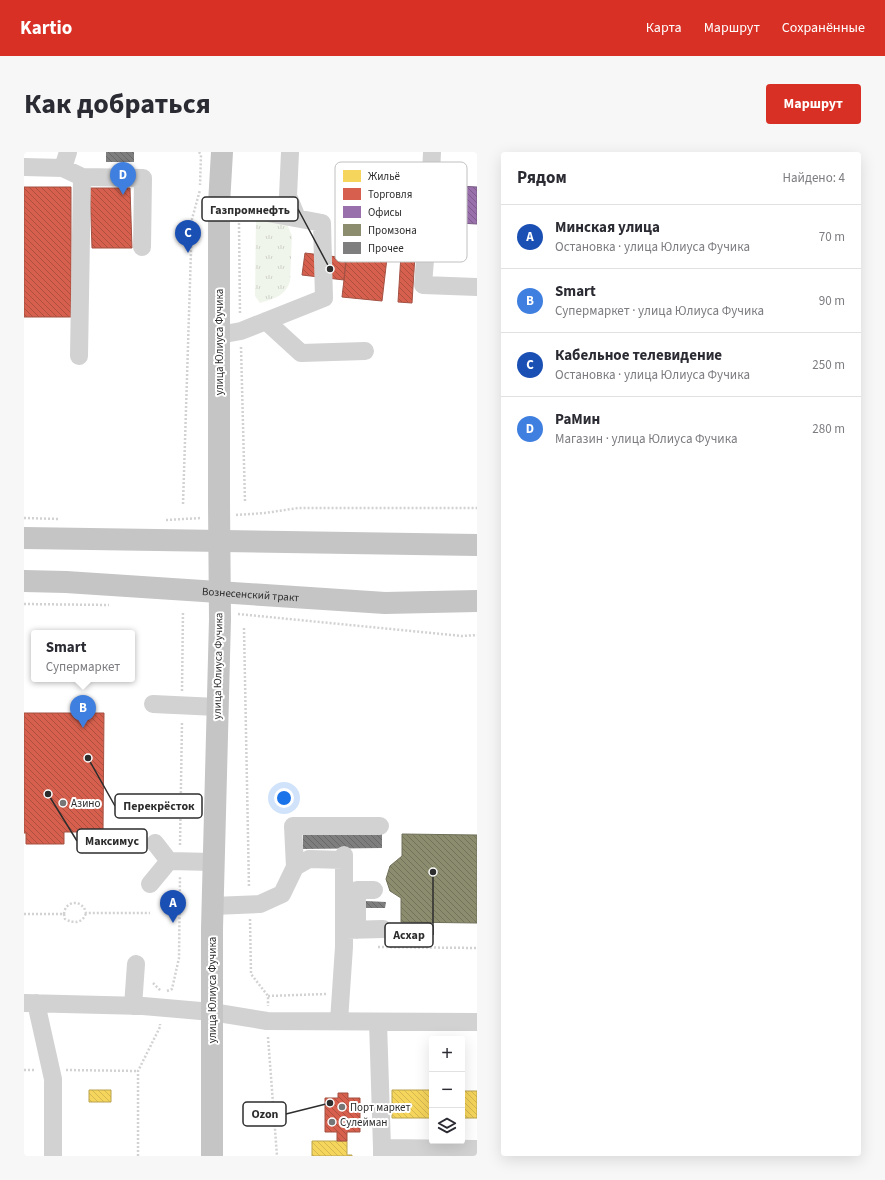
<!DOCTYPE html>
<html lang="ru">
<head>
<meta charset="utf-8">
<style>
	body { margin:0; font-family:"Source Sans 3",sans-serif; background:#f7f7f7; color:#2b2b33 }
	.controls { position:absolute; right:12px; bottom:12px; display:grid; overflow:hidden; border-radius:4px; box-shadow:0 4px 16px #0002 }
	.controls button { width:36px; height:36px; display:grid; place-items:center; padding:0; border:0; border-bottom:1px solid #e1e1e2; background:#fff; color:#2b2b33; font:20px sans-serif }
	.you { position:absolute; left:260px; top:646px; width:14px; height:14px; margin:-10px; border:3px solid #fff; border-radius:50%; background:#1a73e8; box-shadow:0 0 0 6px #1a73e833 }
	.badge { display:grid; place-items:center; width:26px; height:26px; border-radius:50%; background:#d93025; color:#fff; font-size:13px; font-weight:700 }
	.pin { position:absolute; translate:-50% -33px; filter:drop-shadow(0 1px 2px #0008) }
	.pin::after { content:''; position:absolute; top:21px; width:14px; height:12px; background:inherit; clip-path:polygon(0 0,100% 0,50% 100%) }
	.popup { position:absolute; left:7px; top:478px; width:104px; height:52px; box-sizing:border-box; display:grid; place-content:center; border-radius:4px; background:#fff; filter:drop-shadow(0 1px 3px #0005); font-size:13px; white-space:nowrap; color:#7c7c81 }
	.popup b { font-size:15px; color:#2b2b33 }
	.popup::after { content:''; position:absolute; left:50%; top:100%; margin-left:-8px; border:8px solid transparent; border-top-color:#fff }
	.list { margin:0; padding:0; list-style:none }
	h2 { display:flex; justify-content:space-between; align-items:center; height:52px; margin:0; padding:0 16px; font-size:17px }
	h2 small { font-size:13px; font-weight:400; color:#7c7c81 }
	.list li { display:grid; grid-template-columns:26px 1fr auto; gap:12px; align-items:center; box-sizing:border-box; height:64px; padding:0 16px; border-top:1px solid #e1e1e2 }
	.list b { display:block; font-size:15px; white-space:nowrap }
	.list p { margin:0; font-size:13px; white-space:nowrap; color:#7c7c81 }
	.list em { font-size:13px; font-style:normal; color:#7c7c81 }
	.icon { flex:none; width:22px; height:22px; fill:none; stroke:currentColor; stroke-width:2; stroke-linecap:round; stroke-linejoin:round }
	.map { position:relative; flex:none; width:453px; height:1004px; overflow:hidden; border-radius:4px }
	header { display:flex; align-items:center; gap:24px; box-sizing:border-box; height:56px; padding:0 20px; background:#d93025; color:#fff }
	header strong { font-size:19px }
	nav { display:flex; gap:22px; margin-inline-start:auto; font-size:14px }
	.intro { display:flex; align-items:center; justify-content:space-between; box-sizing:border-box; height:96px; padding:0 24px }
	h1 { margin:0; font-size:28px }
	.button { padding:10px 18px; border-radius:4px; background:#d93025; color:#fff; font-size:14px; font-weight:700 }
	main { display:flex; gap:24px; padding:0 24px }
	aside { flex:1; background:#fff; border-radius:4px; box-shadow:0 4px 16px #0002 }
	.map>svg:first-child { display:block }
	.grass { fill:url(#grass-tufts) }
	.homes { fill:url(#homes-back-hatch); stroke:#baa34e }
	.shops { fill:url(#shops-back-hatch); stroke:#a35143 }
	.offices { fill:url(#offices-back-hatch); stroke:#795c85 }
	.industry { fill:url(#industry-back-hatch); stroke:#70705a }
	.building { fill:url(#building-back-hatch) }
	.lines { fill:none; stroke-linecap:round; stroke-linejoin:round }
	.path { stroke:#d2d2d2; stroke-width:2.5; stroke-dasharray:2 2; stroke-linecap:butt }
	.minor { stroke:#d2d2d2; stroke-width:18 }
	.major { stroke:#c5c5c5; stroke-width:22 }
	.major-bridge { stroke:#c5c5c5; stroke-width:22 }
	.poi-dot { fill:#767676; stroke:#fff; stroke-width:1.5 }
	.labels { text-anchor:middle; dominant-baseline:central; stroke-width:4; stroke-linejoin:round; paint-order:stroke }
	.street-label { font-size:11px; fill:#2d2d2d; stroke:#fff }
	.poi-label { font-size:11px; fill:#2d2d2d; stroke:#fff; text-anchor:start }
	.key { fill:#fff; stroke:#c0c0c0; stroke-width:1 }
	.key-label { font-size:11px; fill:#2d2d2d }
	.leader { fill:none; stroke:#2d2d2d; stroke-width:1.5 }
	.callout-dot { fill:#2d2d2d; stroke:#fff; stroke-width:1.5 }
	.callout { fill:#fff; stroke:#2d2d2d; stroke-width:1.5 }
	.callout-label { font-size:12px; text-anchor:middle; font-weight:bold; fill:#2d2d2d }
</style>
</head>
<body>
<header>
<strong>Kartio</strong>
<nav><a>Карта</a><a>Маршрут</a><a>Сохранённые</a></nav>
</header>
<div class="intro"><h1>Как добраться</h1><a class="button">Маршрут</a></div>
<main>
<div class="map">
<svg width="453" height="1004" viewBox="0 0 453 1004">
	<defs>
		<pattern id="grass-tufts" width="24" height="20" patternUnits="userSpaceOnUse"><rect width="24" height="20" fill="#f0f5eb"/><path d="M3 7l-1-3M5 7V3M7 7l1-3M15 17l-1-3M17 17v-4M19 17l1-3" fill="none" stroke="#ced2ca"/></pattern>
		<pattern id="homes-back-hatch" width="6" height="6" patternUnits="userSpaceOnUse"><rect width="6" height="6" fill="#f6d55c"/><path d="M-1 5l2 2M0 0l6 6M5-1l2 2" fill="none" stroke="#d3b750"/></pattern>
		<pattern id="shops-back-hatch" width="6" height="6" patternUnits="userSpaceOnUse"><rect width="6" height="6" fill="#d6604d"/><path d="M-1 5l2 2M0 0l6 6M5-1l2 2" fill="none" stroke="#ae5040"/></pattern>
		<pattern id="offices-back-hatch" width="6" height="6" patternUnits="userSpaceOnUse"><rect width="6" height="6" fill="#9970ab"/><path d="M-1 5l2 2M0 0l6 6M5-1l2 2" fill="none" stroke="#7d5c8c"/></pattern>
		<pattern id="industry-back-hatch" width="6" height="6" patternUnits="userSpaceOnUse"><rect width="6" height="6" fill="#8c8c6e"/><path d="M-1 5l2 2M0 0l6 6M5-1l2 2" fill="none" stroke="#73735b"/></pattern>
		<pattern id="building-back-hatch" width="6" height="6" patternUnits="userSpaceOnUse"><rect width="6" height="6" fill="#7e7e7e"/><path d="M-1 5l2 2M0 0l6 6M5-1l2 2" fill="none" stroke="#686868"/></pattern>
	</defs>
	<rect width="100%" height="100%" fill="#fff"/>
	<path class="grass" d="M232,64L263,72L268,84L266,129C262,144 249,147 236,151L231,144Z"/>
	<path class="homes" d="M65,938H87V950H65Z
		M368,938H408V966H368Z
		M438,939H453V966H438Z
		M288,989H323V1003H328V1004H288Z"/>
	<path class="shops" d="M402,34V48H392V35Z
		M0,35H47V165H0Z
		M66,36H106L108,96H68Z
		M380,55H394L388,151L374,150Z
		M281,101L322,106L320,128L278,123Z
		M323,102L363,106L358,149L318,145Z
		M0,561H80L79,680H40V692H2V681H0Z
		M314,941H324V946H336V980H323V989H313V980H301V946H314Z"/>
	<path class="offices" d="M435,34L453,35V72L435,71Z"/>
	<path class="industry" d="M378,682L453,683V771L377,770V746L366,739L362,727L366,714L378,704Z"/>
	<path class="building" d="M82,0H110V10H82Z
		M279,681H358V696L279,697Z
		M342,749L362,750L361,756H342Z"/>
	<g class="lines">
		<path class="path" d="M175,0L177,3L176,33
			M215,71L216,162
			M217,195L221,350
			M159,352L168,67L176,38
			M212,363L241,361L274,356H453
			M0,366L35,367
			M142,368L177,366
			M0,452L85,453
			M214,462L438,484L453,483
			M220,476L225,736
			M158,539L159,459
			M156,693L158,570
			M0,762H40C41,748 59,747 62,761H126
			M40,762L41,767C50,772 59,771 62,761
			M226,767L227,822L244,844V854
			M354,795L453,796
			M129,831L137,839
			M143,839L148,837L155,806L156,724
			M244,844L302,842
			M244,885L253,1004
			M0,918H11
			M42,918L114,919
			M114,1004V919L136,875V872"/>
		<path class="minor" d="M266,0L264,44L273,66
			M408,0L406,45L399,133L453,135
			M0,15L39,16L44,0
			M39,16L58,25L119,26L118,95
			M195,52L298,71L300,146L217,179L195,183
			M242,169L277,201L341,199
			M55,204L58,25
			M129,552L193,555
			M145,709L189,710
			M271,715L269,674H356
			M126,732L145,709L131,691
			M189,754L236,752L258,742L271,715L285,707L320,708
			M321,778L359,777
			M333,778V738H350
			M0,851L119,854L188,860L243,869L453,870
			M12,851L29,927V1004
			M109,854L112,812
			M315,869L320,795V703
			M354,870L358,996
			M358,1004V996L453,997"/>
		<g class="major">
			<path d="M195,351V52L198,0"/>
			<path d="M0,386L453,393"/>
			<path id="s1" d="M0,429L42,430L361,451L453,449"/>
			<path d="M188,1004V777L196,467"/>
		</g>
		<path class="major-bridge" d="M195,351L196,467"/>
	</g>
	<g class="poi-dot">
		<circle cx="39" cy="651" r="4"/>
		<circle cx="318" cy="955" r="4"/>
		<circle cx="308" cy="970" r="4"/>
	</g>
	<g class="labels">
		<g class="street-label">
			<text transform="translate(195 190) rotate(-90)">улица Юлиуса Фучика</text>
			<text stroke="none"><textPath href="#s1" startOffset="227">Вознесенский тракт</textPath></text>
			<text transform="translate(194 514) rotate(-89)">улица Юлиуса Фучика</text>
			<text transform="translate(188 838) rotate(-90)">улица Юлиуса Фучика</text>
		</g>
		<g class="poi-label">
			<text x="47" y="651">Азино</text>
			<text x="326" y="955">Порт маркет</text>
			<text x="316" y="970">Сулейман</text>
		</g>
	</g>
	<rect x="311" y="10" width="132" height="100" rx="6" class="key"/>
	<rect x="319" y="18" width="18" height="12" fill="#f6d55c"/>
	<rect x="319" y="36" width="18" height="12" fill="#d6604d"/>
	<rect x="319" y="54" width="18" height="12" fill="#9970ab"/>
	<rect x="319" y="72" width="18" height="12" fill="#8c8c6e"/>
	<rect x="319" y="90" width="18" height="12" fill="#7e7e7e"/>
	<g class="key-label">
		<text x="344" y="28">Жильё</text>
		<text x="344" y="46">Торговля</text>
		<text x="344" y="64">Офисы</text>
		<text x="344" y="82">Промзона</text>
		<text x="344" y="100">Прочее</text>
	</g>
	<path class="leader" d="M306 117L274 57M64 606L91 654M24 642L53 689M409 720L409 783M306 951L262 962"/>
	<g class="callout-dot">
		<circle cx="306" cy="117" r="4"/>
		<circle cx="64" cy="606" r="4"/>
		<circle cx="24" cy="642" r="4"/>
		<circle cx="409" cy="720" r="4"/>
		<circle cx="306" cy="951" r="4"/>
	</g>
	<g class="callout">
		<rect x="178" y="45" width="96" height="24" rx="4"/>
		<rect x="91" y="642" width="87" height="24" rx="4"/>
		<rect x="53" y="677" width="70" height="24" rx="4"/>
		<rect x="361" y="771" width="48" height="24" rx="4"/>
		<rect x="219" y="950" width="43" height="24" rx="4"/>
	</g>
	<g class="callout-label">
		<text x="226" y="62">Газпромнефть</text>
		<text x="135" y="658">Перекрёсток</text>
		<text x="88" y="693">Максимус</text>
		<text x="385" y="787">Асхар</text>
		<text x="241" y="966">Ozon</text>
	</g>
</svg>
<div class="controls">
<button>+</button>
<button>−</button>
<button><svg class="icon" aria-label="layers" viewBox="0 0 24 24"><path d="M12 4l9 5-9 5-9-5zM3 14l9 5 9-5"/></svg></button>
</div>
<div class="you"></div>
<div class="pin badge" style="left:149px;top:771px;background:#1a4fb4">A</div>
<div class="pin badge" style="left:59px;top:576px;background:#3f7fe0">B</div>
<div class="popup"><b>Smart</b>Супермаркет</div>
<div class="pin badge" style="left:164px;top:101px;background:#1a4fb4">C</div>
<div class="pin badge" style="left:99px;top:43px;background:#3f7fe0">D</div>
</div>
<aside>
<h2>Рядом<small>Найдено: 4</small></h2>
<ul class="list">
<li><span class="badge" style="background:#1a4fb4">A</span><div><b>Минская улица</b><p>Остановка · улица Юлиуса Фучика</p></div><em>70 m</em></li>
<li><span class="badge" style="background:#3f7fe0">B</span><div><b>Smart</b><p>Супермаркет · улица Юлиуса Фучика</p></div><em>90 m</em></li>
<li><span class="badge" style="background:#1a4fb4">C</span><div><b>Кабельное телевидение</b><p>Остановка · улица Юлиуса Фучика</p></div><em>250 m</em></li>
<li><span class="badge" style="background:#3f7fe0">D</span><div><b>РаМин</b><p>Магазин · улица Юлиуса Фучика</p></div><em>280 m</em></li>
</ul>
</aside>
</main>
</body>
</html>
